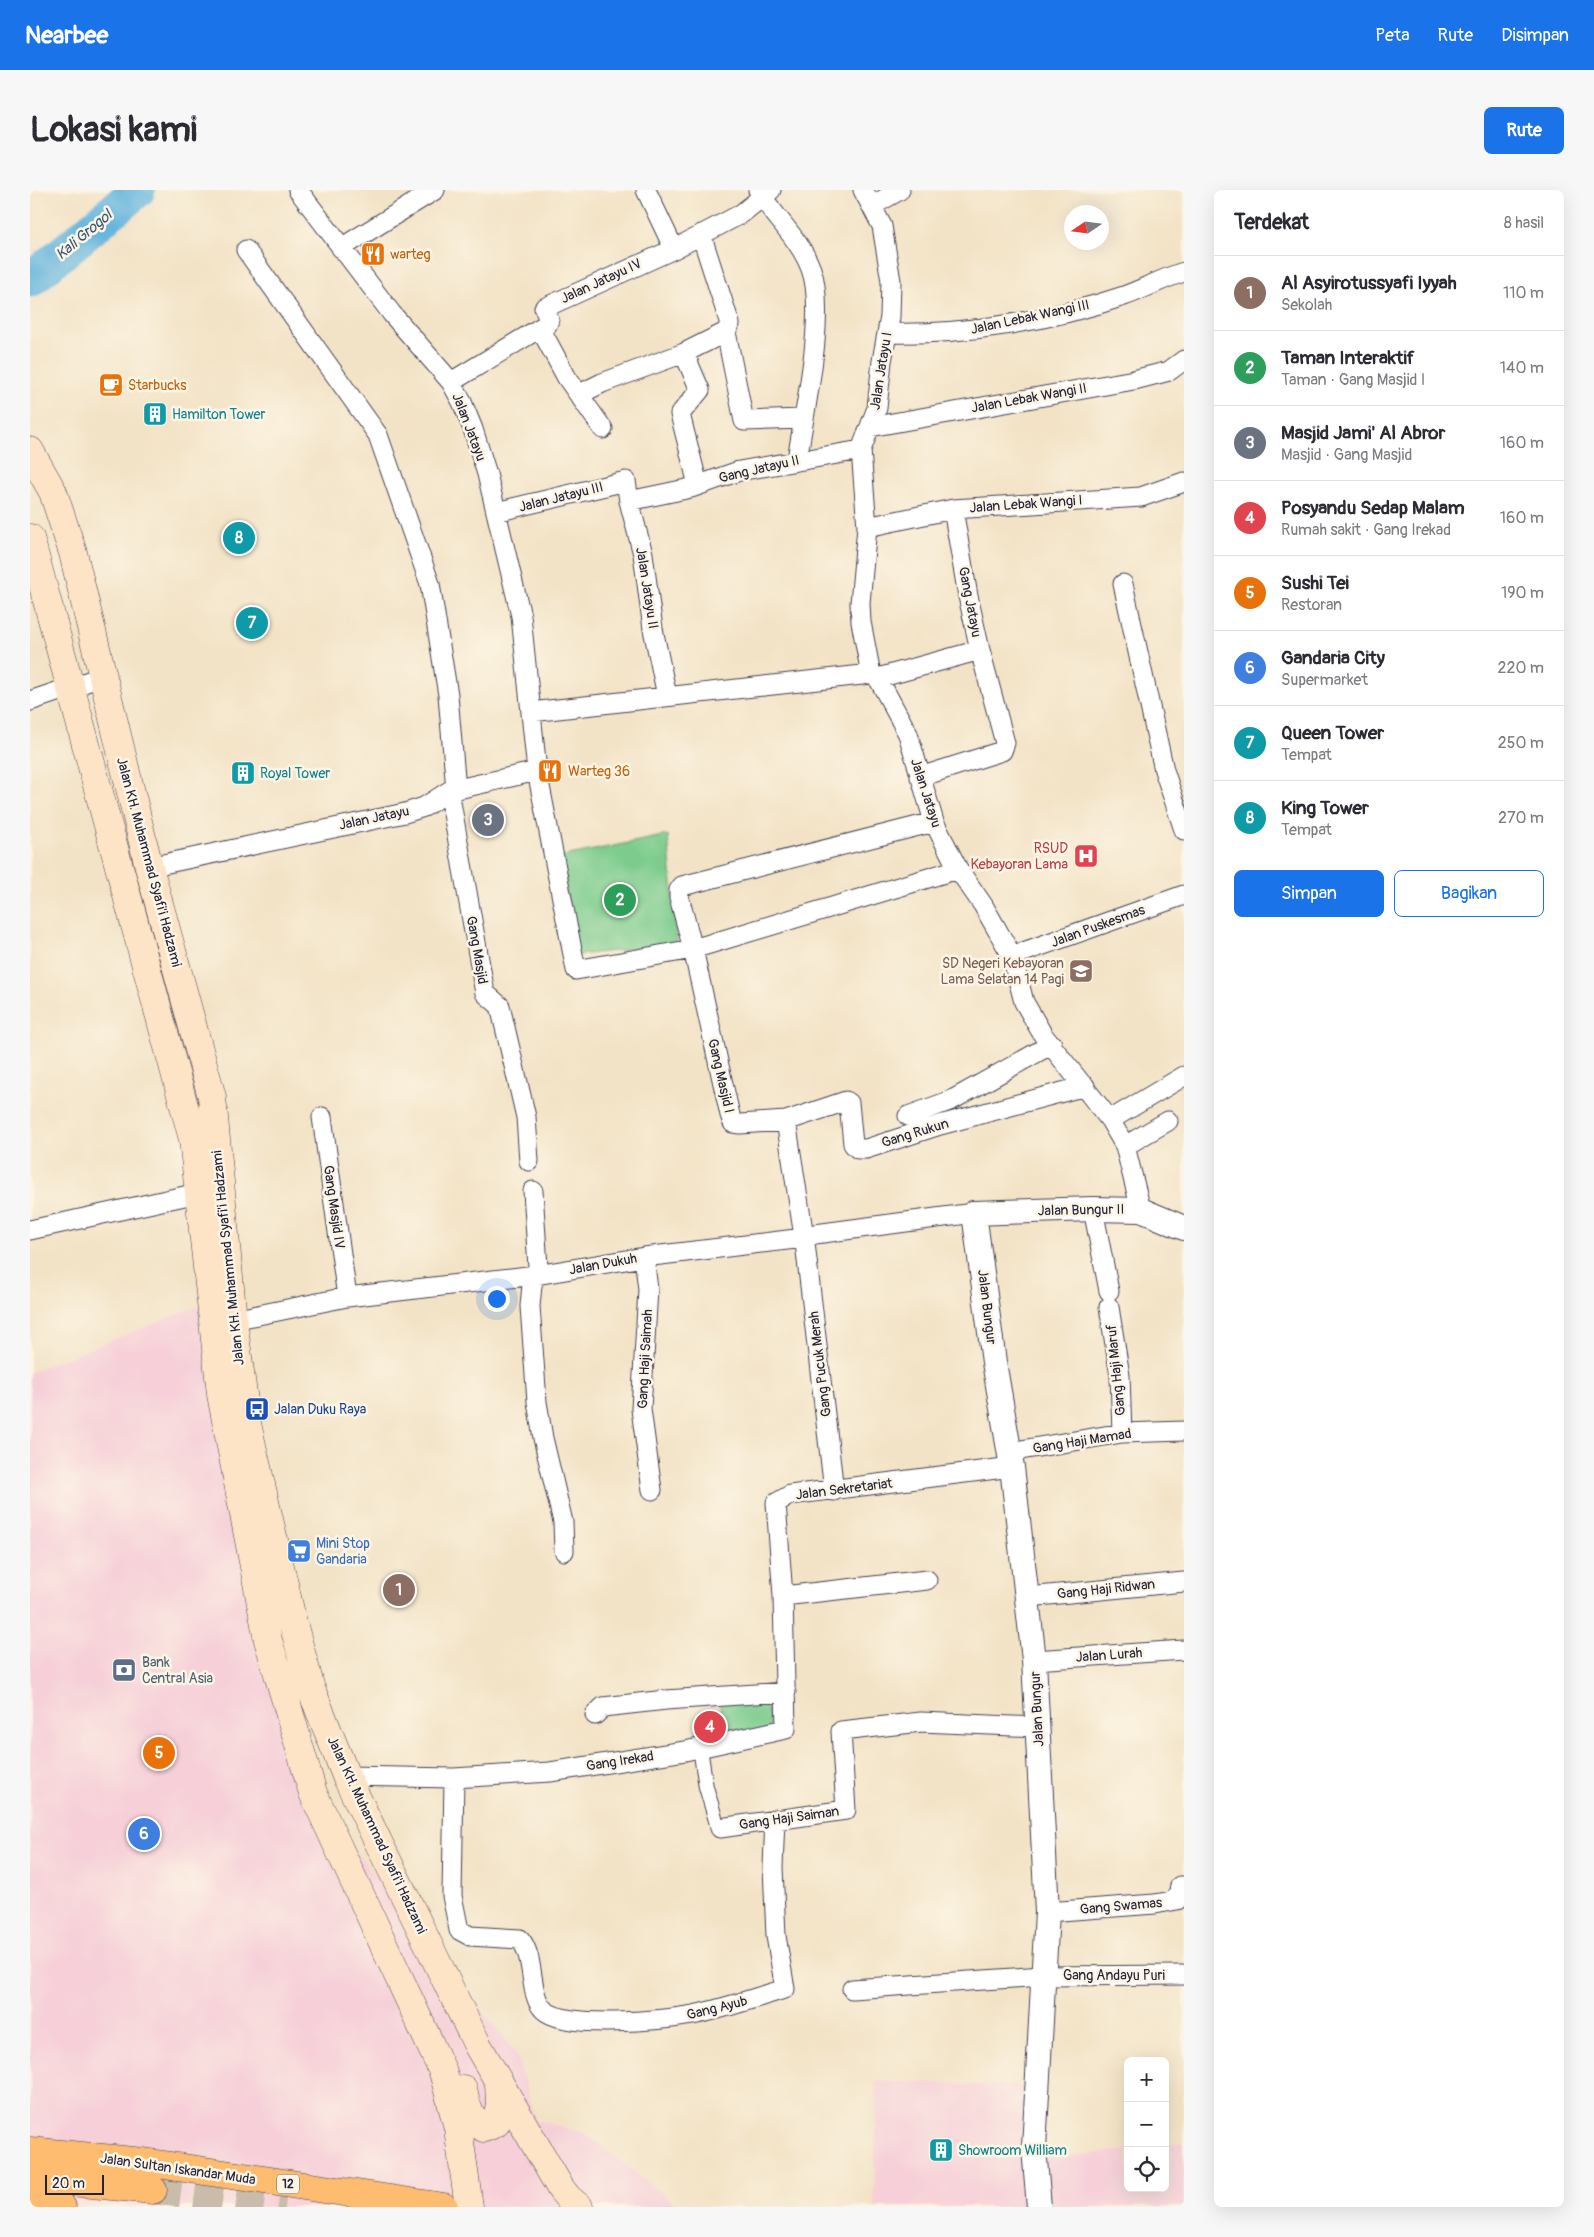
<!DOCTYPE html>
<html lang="id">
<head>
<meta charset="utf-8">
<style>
	body { margin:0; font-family:Pangolin,sans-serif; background:#f7f7f7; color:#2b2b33 }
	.controls { position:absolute; right:15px; bottom:15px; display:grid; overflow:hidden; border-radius:8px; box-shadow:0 5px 20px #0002 }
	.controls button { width:45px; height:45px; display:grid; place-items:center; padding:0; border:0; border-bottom:1px solid #e1e1e2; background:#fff; color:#2b2b33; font:25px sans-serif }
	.compass { position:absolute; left:1034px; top:15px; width:45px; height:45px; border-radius:50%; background:#fff; box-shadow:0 5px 20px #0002; rotate:257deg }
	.scale { position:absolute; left:15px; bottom:12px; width:59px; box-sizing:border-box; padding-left:5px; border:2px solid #22223b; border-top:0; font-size:14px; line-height:18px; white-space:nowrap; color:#22223b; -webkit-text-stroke:4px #fcf5e5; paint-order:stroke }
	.you { position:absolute; left:466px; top:1108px; width:18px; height:18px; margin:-12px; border:4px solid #fff; border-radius:50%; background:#1a73e8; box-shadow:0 0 0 8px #1a73e833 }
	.badge { display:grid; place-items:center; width:32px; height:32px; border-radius:50%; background:#1a73e8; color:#fff; font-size:16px; font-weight:700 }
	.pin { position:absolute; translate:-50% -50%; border:2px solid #fff; box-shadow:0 1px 5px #0006 }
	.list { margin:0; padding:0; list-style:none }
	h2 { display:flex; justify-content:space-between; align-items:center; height:65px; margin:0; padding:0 20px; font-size:21px }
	h2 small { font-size:16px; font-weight:400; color:#7c7c81 }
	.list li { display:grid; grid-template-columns:32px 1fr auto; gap:15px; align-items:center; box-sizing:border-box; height:75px; padding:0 20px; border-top:1px solid #e1e1e2 }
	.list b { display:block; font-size:19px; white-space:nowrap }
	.list p { margin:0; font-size:16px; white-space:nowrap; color:#7c7c81 }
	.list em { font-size:16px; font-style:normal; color:#7c7c81 }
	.actions { display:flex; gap:10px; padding:15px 20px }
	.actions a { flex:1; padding:11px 0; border:1px solid #1a73e8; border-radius:8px; text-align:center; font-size:18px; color:#1a73e8 }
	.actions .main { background:#1a73e8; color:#fff }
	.icon { flex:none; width:28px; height:28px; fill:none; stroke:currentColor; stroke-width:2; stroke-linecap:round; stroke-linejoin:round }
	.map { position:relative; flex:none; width:1154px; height:2017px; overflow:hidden; border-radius:8px }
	header { display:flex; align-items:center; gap:30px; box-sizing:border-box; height:70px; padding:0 25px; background:#1a73e8; color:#fff }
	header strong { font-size:24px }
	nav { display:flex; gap:28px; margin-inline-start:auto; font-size:18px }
	.intro { display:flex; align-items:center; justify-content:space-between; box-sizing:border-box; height:120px; padding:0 30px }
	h1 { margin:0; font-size:35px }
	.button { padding:12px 22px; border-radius:8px; background:#1a73e8; color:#fff; font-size:18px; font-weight:700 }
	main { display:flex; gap:30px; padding:0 30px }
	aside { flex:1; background:#fff; border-radius:8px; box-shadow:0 5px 20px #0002 }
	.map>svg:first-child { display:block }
	.built { fill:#f6cfd8 }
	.green { fill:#7dcc8d; stroke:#507764 }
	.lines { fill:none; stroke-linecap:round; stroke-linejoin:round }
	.river { stroke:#62b4de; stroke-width:35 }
	.trunk-tunnel { stroke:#c9bcaa; stroke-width:28; stroke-dasharray:28 14; stroke-linecap:butt }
	.pedestrian-casing { stroke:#413f50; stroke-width:16 }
	.minor-casing { stroke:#413f50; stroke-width:21 }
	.tertiary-casing { stroke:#413f50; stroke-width:26 }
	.secondary-casing { stroke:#413f50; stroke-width:29 }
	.trunk-casing { stroke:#413f50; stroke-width:29 }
	.pedestrian { stroke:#fff; stroke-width:14 }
	.minor { stroke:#fff; stroke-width:19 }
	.tertiary { stroke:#fff; stroke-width:24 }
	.secondary { stroke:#fee4c6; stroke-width:28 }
	.trunk { stroke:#fdbc70; stroke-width:28 }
	.labels { text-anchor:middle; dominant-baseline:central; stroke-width:5; stroke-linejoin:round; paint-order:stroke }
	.shield { fill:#fcf5e5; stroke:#63616e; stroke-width:1 }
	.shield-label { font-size:12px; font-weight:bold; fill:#22223b }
	.food-label { font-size:14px; fill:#c56008; stroke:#fcf5e5; text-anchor:start }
	.street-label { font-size:14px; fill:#22223b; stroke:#fcf5e5 }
	.culture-label { font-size:14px; fill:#0d838f; stroke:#fcf5e5; text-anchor:start }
	.health-label { font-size:14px; fill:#be3a42; stroke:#fcf5e5; text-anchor:end }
	.education-label { font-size:14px; fill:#785e54; stroke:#fcf5e5; text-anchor:end }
	.transit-label { font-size:14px; fill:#164399; stroke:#fcf5e5; text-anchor:start }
	.shop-label { font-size:14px; fill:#366cbe; stroke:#fcf5e5; text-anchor:start }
	.service-label { font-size:14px; fill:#4e5e75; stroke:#fcf5e5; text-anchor:start }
	.water-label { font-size:15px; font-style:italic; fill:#385574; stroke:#fcf5e5 }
</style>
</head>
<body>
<header>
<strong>Nearbee</strong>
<nav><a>Peta</a><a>Rute</a><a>Disimpan</a></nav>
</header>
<div class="intro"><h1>Lokasi kami</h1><a class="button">Rute</a></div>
<main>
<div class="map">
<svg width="1154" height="2017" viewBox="0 0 1154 2017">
	<rect width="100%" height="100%" fill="#fcf5e5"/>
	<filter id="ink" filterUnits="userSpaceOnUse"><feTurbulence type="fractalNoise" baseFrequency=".02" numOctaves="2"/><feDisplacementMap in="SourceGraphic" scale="10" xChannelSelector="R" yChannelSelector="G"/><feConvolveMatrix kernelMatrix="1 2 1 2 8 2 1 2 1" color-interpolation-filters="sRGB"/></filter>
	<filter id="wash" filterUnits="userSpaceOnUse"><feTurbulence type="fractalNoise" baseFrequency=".0096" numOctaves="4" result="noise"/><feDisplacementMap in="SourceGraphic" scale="20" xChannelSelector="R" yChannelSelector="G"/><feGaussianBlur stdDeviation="1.12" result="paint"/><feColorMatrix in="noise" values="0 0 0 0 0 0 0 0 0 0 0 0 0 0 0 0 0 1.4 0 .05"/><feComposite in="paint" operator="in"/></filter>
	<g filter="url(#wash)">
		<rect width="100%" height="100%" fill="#f3e3c6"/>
		<path class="built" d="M177,1113L282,1605L487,1865L506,1930L554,1943L649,2017H0V1182Z
			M846,1891L998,1897L1007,1969L1098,1960V1998H1135V1955L1154,1952V2017H844Z"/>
		<path class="green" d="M638,645L647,754L548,765L529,667Z
			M734,1505L741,1539L696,1547L689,1511Z"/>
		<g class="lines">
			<path class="river" d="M0,90L108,0"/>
		</g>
	</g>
	<g filter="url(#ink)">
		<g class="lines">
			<path class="trunk-tunnel" d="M123,2000L255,2017"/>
			<defs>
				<path id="pedestrian" d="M670,1558L676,1597L687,1634L690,1638"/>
				<path id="minor" d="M268,0L362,124L421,192L432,212L443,239L457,284L491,426L507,581L546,780L663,759L928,679
					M616,0L644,59
					M728,0C744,27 770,49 781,79C797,122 774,223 767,270
					M833,0L852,36L861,91L860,127L852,171L847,218L831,260L837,337L830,413L831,432L841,484
					M842,16L870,0
					M311,58L405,0
					M216,60L348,245L400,394L418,505L426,600
					M510,138L537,188L573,239
					M696,142L714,231L774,229
					M857,143C935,145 1020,131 1094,106C1114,99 1133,88 1154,82
					M421,192L510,138L517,135L519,130L514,118L644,59L711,24L741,0
					M550,204L572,193L654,163
					M840,237L1104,190L1139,181L1154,170
					M668,295L650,224L670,200L654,163L696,142L700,134L671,44
					M599,311L661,298L709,281L831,260
					M466,322L596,291L599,311L613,364L623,439L637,506
					M837,337L923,319L1111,307L1154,292
					M1093,394L1134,580L1154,640
					M848,488L950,460L938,406L923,319
					M0,511L71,487
					M501,522L841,484L848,488L878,544L904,632L928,679L953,715L982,766L994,812L1013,845L1080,930L1095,956L1111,1020
					M890,587L972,561L975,553L950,460
					M419,601L455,803L470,816L496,927L499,971
					M119,677L375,623L394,617L419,601L507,581
					M982,766L1154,705
					M878,926L922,910L1022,854
					M292,927L317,1107
					M1080,930L1154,886
					M756,931L816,911L819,913L823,954L828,959H836L910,935L1055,896
					M1095,956L1138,931
					M503,1001L508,1077L502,1095L500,1116L507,1212L513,1248L533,1332L534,1361
					M1063,1019L1079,1101
					M0,1040L168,1003
					M614,1067L618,1099L611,1219L622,1300
					M1079,1117L1090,1186L1092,1243
					M203,1130L317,1107L506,1085L614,1067L774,1048L785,1044L944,1023
					M979,1262L1092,1243L1154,1241
					M804,1301L775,1053L756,931L710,934L703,933L700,925L663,759L649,707V700L652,696L904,632
					M753,1406L897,1390
					M998,1407L1154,1392
					M1004,1470L1154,1460
					M565,1525L573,1517L636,1510L756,1502
					M316,1586L424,1588L422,1706L429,1740L440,1746L490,1749C506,1768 498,1805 514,1820C535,1840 635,1830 663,1825C694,1819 724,1808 755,1799L746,1746L743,1677L745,1629
					M424,1588L520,1582L655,1561L756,1539L753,1406L746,1313L760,1305L982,1277
					M690,1638L816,1620L811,1541L891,1532L1007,1537
					M1017,1722L1125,1714L1147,1710L1150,1696H1154
					M822,1799L1013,1786L1154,1785"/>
				<path id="tertiary" d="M1009,2017L1004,1958L1017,1722L1004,1470L982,1277L964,1172L944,1023L1063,1019L1111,1020L1154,1038"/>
				<path id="secondary" d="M0,261L23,302L43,363L119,677L182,907L203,1130L217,1234L263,1433L281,1499L316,1586L448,1856L531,1999L539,2009L549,2017
					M0,348L163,949L191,1204L238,1450L283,1603L413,1882L428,1938L439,2017
					M433,1899C437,1916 438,1929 454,1938L466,1933L470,1916L469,1892"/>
				<path id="trunk" d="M0,1961L114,1972L414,2017
					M0,1988L123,2000
					M0,2014L32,2017"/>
			</defs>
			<use href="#pedestrian" class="pedestrian-casing"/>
			<use href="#minor" class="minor-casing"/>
			<use href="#tertiary" class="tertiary-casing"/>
			<use href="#secondary" class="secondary-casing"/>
			<use href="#trunk" class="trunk-casing"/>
			<use href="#pedestrian" class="pedestrian"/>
			<use href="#minor" class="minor"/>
			<use href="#tertiary" class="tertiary"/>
			<use href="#secondary" class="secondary"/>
			<use href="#trunk" class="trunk"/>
		</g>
	</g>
	<defs>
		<symbol id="restaurant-square" viewBox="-11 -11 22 22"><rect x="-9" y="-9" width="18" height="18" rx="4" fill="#e8710a" stroke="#fcf5e5"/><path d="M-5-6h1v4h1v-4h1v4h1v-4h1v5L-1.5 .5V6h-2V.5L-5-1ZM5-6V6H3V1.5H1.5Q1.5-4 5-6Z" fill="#fff"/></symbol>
		<symbol id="cafe-square" viewBox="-11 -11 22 22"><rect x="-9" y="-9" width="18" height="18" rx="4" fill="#e8710a" stroke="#fcf5e5"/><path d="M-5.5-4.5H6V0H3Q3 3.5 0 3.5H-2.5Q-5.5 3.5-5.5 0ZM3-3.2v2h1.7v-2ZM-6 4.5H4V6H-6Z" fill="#fff"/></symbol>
		<symbol id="building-square" viewBox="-11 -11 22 22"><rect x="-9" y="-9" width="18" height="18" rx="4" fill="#0f9aa8" stroke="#fcf5e5"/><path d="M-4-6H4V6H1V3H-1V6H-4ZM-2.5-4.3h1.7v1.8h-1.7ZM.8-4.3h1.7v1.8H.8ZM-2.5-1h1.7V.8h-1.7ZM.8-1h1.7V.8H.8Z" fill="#fff"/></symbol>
		<symbol id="hospital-square" viewBox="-11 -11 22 22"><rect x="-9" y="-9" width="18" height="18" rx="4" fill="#e0444e" stroke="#fcf5e5"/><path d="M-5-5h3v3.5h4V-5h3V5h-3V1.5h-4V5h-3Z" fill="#fff"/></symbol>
		<symbol id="school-square" viewBox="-11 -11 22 22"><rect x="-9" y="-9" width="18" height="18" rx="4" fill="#8d6e63" stroke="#fcf5e5"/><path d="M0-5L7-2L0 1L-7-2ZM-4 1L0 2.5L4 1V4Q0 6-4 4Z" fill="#fff"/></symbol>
		<symbol id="bus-square" viewBox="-11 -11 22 22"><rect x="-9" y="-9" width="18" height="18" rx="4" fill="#1a4fb4" stroke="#fcf5e5"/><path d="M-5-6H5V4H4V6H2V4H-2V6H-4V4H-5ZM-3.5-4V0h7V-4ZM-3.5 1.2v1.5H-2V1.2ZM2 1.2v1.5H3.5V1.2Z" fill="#fff"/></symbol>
		<symbol id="supermarket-square" viewBox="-11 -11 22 22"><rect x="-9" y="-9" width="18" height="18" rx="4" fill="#3f7fe0" stroke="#fcf5e5"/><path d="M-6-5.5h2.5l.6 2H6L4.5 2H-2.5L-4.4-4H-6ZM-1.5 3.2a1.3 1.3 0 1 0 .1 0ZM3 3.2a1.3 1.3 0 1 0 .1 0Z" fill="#fff"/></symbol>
		<symbol id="bank-square" viewBox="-11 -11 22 22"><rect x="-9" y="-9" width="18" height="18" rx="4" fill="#5c6f8a" stroke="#fcf5e5"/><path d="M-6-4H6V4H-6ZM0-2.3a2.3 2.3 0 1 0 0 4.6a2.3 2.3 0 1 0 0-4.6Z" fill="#fff"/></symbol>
	</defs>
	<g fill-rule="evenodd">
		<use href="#restaurant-square" x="329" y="50" width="28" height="28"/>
		<use href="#cafe-square" x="67" y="181" width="28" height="28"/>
		<use href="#building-square" x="111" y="210" width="28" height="28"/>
		<use href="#restaurant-square" x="506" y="567" width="28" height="28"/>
		<use href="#building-square" x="199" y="569" width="28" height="28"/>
		<use href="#hospital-square" x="1042" y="652" width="28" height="28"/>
		<use href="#school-square" x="1037" y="767" width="28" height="28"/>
		<use href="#bus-square" x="213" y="1205" width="28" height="28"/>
		<use href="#supermarket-square" x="255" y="1347" width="28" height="28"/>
		<use href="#bank-square" x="80" y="1466" width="28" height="28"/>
		<use href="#building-square" x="897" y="1946" width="28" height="28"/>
	</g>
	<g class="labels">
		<rect class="shield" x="247" y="1984.5" width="22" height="19" rx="4"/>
		<g class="shield-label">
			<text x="258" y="1994">12</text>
		</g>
		<g class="food-label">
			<text x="360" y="64">warteg</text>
			<text x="98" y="195">Starbucks</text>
			<text x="538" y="581">Warteg 36</text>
		</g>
		<g class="street-label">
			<text transform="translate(571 91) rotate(-25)">Jalan Jatayu IV</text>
			<text transform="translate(1000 127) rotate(-12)">Jalan Lebak Wangi III</text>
			<text transform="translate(851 181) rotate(-81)">Jalan Jatayu I</text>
			<text transform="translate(999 208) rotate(-10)">Jalan Lebak Wangi II</text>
			<text transform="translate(439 237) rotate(69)">Jalan Jatayu</text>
			<text transform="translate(729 279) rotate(-13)">Gang Jatayu II</text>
			<text transform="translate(531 307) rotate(-14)">Jalan Jatayu III</text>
			<text transform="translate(996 314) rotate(-4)">Jalan Lebak Wangi I</text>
			<text transform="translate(617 398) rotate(81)">Jalan Jatayu II</text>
			<text transform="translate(940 412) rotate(79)">Gang Jatayu</text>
			<text transform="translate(896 603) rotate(72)">Jalan Jatayu</text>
			<text transform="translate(344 628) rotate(-12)">Jalan Jatayu</text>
			<text transform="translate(119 672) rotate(75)">Jalan KH. Muhammad Syafi'i Hadzami</text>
			<text transform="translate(1068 736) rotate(-20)">Jalan Puskesmas</text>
			<text transform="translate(447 760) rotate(80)">Gang Masjid</text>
			<text transform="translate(691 886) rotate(77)">Gang Masjid I</text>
			<text transform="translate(885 943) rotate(-17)">Gang Rukun</text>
			<text transform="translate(304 1017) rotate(82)">Gang Masjid IV</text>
			<text transform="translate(1051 1020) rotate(-1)">Jalan Bungur II</text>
			<text transform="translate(198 1068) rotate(-96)">Jalan KH. Muhammad Syafi'i Hadzami</text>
			<text transform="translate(573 1074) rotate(-10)">Jalan Dukuh</text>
			<text transform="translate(957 1117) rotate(83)">Jalan Bungur</text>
			<text transform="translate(615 1169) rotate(-87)">Gang Haji Saimah</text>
			<text transform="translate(790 1174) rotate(-97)">Gang Pucuk Merah</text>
			<text transform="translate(1086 1180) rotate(-96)">Gang Haji Maruf</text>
			<text transform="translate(1052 1251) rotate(-9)">Gang Haji Mamad</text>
			<text transform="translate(814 1299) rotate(-7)">Jalan Sekretariat</text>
			<text transform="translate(1076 1399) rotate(-6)">Gang Haji Ridwan</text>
			<text transform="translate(1079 1465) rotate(-4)">Jalan Lurah</text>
			<text transform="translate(1007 1519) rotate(-93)">Jalan Bungur</text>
			<text transform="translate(590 1571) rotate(-9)">Gang Irekad</text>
			<text transform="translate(759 1628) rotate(-8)">Gang Haji Saiman</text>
			<text transform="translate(347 1645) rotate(65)">Jalan KH. Muhammad Syafi'i Hadzami</text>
			<text transform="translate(1091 1716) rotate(-5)">Gang Swamas</text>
			<text x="1084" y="1785">Gang Andayu Puri</text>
			<text transform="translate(687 1818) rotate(-14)">Gang Ayub</text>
			<text transform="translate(148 1979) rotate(8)">Jalan Sultan Iskandar Muda</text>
		</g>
		<g class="culture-label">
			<text x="142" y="224">Hamilton Tower</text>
			<text x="230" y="583">Royal Tower</text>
			<text x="928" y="1960">Showroom William</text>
		</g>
		<g class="health-label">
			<text x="1038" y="658">RSUD<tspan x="1038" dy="16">Kebayoran Lama</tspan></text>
		</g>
		<g class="education-label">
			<text x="1034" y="773">SD Negeri Kebayoran<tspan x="1034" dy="16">Lama Selatan 14 Pagi</tspan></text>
		</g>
		<g class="transit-label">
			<text x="244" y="1219">Jalan Duku Raya</text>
		</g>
		<g class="shop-label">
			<text x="286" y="1353">Mini Stop<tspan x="286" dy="16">Gandaria</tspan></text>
		</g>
		<g class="service-label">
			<text x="112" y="1472">Bank<tspan x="112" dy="16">Central Asia</tspan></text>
		</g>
		<g class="water-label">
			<text transform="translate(54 45) rotate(-40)">Kali Grogol</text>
		</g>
	</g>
</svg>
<div class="controls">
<button>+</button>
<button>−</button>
<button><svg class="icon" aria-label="locate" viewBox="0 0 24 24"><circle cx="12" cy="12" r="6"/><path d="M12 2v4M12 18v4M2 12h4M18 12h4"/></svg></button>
</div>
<svg class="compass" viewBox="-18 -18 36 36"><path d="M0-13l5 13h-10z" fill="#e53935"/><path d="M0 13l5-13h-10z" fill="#7c7c81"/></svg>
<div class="scale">20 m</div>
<div class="you"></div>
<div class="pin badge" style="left:369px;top:1400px;background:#8d6e63">1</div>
<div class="pin badge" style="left:590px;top:710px;background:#2e9e5b">2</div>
<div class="pin badge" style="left:458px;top:630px;background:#6b7280">3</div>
<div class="pin badge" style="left:680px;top:1537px;background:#e0444e">4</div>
<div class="pin badge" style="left:129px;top:1563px;background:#e8710a">5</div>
<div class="pin badge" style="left:114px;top:1644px;background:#3f7fe0">6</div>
<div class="pin badge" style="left:222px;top:433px;background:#0f9aa8">7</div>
<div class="pin badge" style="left:209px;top:348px;background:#0f9aa8">8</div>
</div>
<aside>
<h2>Terdekat<small>8 hasil</small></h2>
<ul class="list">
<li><span class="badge" style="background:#8d6e63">1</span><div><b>Al Asyirotussyafi Iyyah</b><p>Sekolah</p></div><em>110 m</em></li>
<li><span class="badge" style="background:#2e9e5b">2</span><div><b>Taman Interaktif</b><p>Taman · Gang Masjid I</p></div><em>140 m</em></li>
<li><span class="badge" style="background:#6b7280">3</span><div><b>Masjid Jami' Al Abror</b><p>Masjid · Gang Masjid</p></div><em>160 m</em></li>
<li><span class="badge" style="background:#e0444e">4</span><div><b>Posyandu Sedap Malam</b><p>Rumah sakit · Gang Irekad</p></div><em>160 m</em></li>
<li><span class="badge" style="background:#e8710a">5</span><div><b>Sushi Tei</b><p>Restoran</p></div><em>190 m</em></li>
<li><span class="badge" style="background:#3f7fe0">6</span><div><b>Gandaria City</b><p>Supermarket</p></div><em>220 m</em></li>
<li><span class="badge" style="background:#0f9aa8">7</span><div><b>Queen Tower</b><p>Tempat</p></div><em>250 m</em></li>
<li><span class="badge" style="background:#0f9aa8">8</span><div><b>King Tower</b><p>Tempat</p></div><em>270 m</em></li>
</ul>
<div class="actions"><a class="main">Simpan</a><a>Bagikan</a></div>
</aside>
</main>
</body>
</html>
